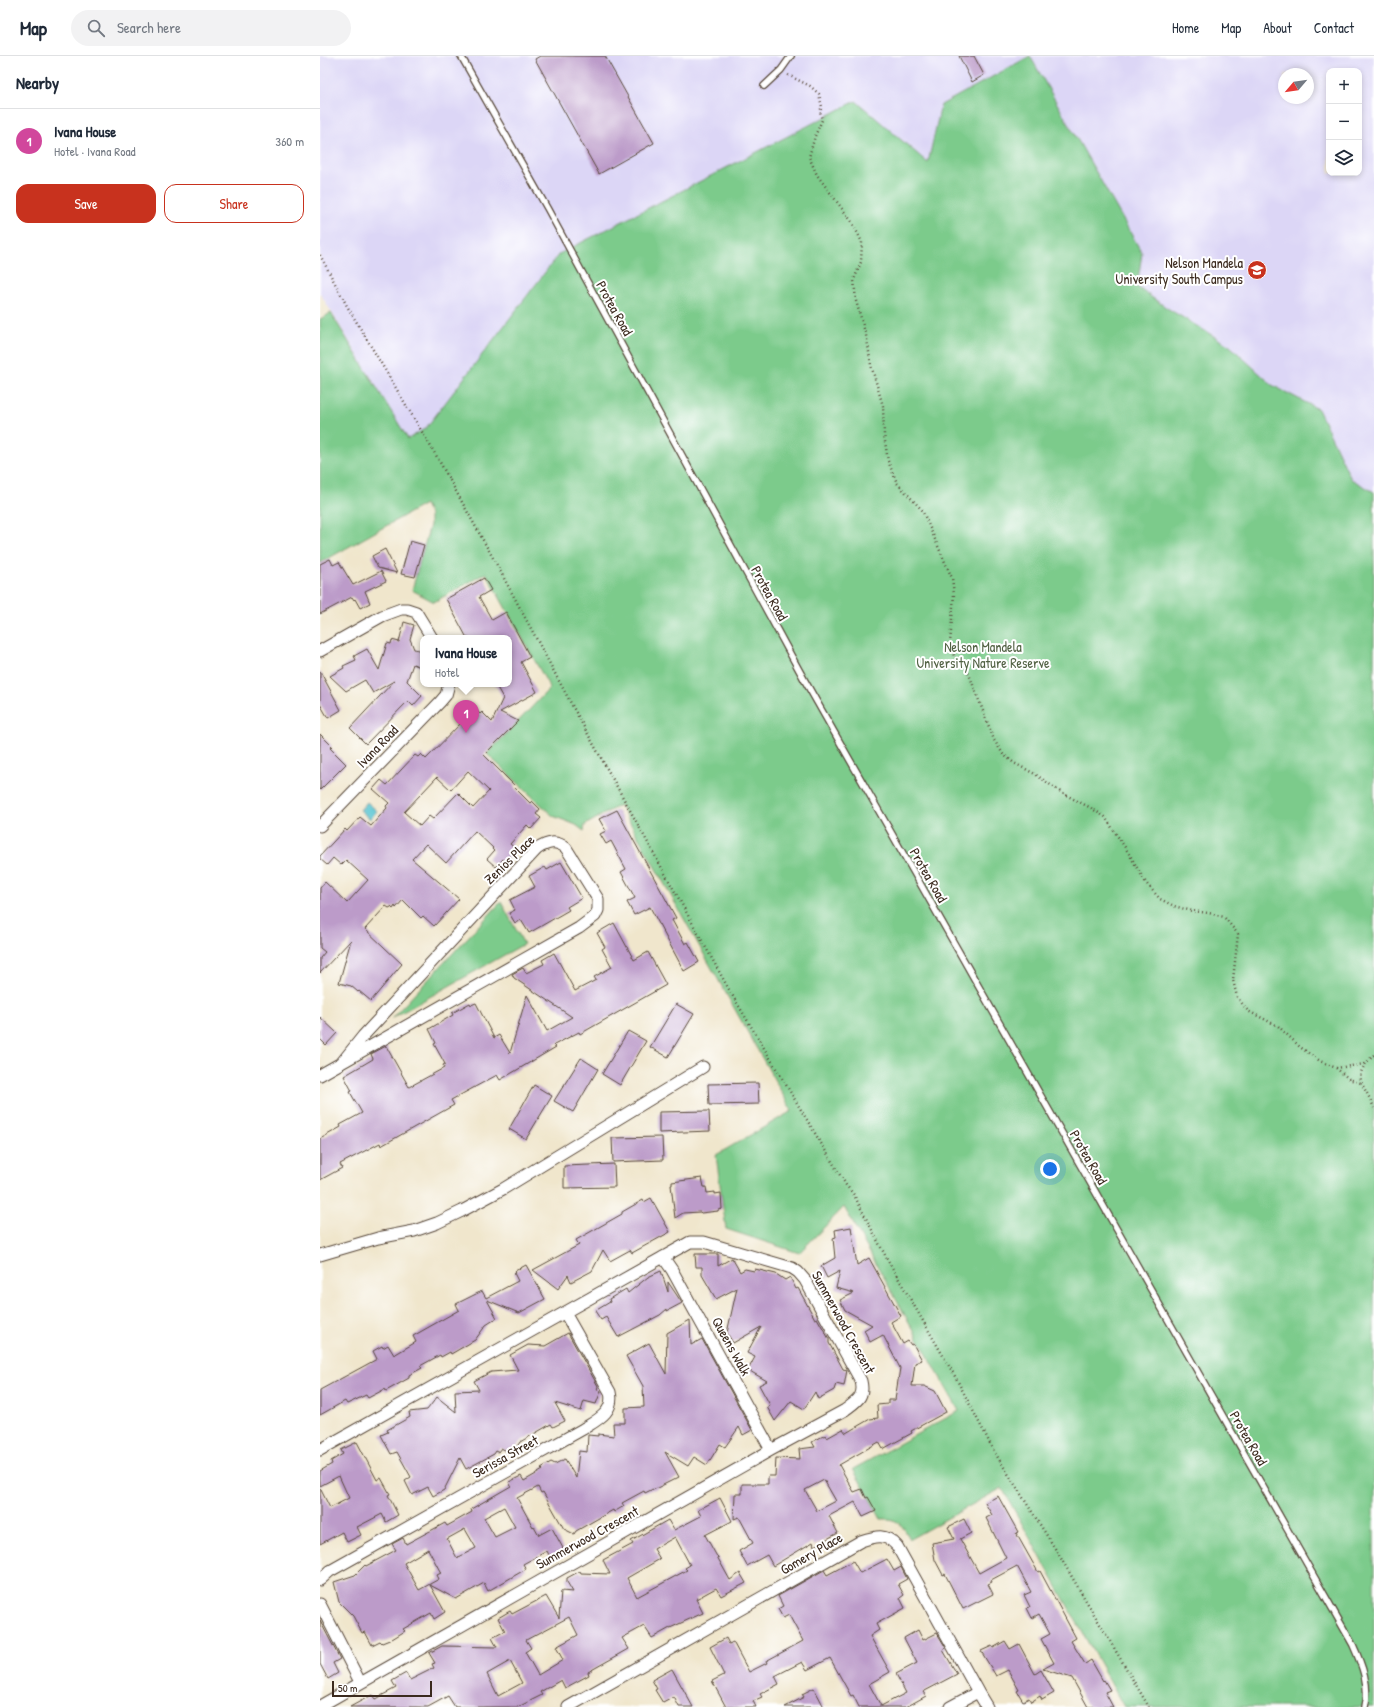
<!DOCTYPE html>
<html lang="en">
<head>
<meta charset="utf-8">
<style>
	body { margin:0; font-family:"Patrick Hand",sans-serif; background:#f2f2f3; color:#1f2937 }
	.controls { position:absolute; right:12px; top:12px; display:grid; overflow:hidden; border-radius:8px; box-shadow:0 2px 6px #0003 }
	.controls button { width:36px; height:36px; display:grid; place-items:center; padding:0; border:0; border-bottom:1px solid #e0e1e3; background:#fff; color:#1f2937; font:20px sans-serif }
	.compass { position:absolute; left:958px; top:12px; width:36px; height:36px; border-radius:50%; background:#fff; box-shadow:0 2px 6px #0003; rotate:241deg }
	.scale { position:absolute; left:12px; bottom:10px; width:100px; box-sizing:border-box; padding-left:4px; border:2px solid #3b2a1e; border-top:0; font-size:11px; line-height:14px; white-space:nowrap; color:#3b2a1e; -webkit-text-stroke:3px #fff; paint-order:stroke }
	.you { position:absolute; left:730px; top:1113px; width:14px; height:14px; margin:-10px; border:3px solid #fff; border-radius:50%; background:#1a73e8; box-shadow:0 0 0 6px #1a73e833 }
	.badge { display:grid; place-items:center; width:26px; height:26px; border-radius:50%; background:#c8321e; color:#fff; font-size:13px; font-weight:700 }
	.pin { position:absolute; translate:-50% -33px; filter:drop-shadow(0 1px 2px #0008) }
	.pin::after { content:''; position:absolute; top:21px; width:14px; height:12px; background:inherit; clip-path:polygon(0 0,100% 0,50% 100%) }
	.popup { position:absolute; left:100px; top:579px; width:92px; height:52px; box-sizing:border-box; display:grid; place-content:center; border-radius:8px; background:#fff; filter:drop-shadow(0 1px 3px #0005); font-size:13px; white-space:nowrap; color:#747a83 }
	.popup b { font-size:15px; color:#1f2937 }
	.popup::after { content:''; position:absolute; left:50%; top:100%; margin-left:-8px; border:8px solid transparent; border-top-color:#fff }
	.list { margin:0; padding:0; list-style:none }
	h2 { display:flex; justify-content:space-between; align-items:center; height:52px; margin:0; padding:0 16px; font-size:17px }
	h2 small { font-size:13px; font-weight:400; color:#747a83 }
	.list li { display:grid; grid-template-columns:26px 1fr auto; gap:12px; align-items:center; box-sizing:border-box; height:64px; padding:0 16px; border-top:1px solid #e0e1e3 }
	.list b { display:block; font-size:15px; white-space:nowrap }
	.list p { margin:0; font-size:13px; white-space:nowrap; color:#747a83 }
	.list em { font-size:13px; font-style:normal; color:#747a83 }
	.actions { display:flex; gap:8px; padding:12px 16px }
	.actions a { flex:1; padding:9px 0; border:1px solid #c8321e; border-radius:12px; text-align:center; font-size:14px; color:#c8321e }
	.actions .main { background:#c8321e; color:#fff }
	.icon { flex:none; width:22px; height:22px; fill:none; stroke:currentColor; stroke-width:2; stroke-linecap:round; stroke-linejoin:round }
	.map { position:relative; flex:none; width:1054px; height:1651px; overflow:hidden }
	header { display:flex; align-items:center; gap:24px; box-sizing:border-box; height:56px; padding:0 20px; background:#fff; border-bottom:1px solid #e0e1e3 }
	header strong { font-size:19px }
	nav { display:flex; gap:22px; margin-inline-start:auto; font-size:14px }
	.search { width:280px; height:36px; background:#f2f2f3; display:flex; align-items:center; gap:10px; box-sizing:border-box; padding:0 14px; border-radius:22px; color:#747a83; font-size:15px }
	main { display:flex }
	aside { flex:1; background:#fff }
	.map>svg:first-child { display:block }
	.built { fill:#dcd6f6; fill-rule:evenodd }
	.green { fill:#7ccb8b; stroke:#5c7a54 }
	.water { fill:#59c5d1; stroke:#4a7878 }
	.building { fill:#bc9bc9; fill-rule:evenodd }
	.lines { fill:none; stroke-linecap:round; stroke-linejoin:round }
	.lane-casing { stroke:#564638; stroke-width:8 }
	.street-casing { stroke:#564638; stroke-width:13 }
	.path { stroke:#564638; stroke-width:2.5; stroke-dasharray:1 3; stroke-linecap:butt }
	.lane { stroke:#fff; stroke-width:5.5 }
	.street { stroke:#fff; stroke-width:11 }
	.labels { text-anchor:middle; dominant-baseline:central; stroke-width:4; stroke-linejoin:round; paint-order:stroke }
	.poi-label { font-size:14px; fill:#3b2a1e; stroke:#fff; text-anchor:end }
	.street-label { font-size:14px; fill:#3b2a1e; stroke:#fff }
	.park-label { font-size:14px; fill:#526244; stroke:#fff }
</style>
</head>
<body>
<header>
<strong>Map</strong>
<div class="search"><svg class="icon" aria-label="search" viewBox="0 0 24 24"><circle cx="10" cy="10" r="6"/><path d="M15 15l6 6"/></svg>Search here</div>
<nav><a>Home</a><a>Map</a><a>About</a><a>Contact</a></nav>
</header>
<main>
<aside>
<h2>Nearby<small></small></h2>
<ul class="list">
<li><span class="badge" style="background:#d1479c">1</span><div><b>Ivana House</b><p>Hotel · Ivana Road</p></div><em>360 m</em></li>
</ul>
<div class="actions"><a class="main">Save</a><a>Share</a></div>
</aside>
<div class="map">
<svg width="1054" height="1651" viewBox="0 0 1054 1651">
	<rect width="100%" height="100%" fill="#fff"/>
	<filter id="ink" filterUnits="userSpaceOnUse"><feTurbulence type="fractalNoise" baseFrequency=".025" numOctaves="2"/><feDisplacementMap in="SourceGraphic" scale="8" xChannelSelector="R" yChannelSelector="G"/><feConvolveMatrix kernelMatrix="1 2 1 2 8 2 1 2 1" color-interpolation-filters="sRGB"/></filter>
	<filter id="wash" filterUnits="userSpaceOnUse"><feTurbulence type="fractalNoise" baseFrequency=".012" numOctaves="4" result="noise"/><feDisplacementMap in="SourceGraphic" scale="16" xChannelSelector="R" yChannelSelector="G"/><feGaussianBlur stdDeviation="0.9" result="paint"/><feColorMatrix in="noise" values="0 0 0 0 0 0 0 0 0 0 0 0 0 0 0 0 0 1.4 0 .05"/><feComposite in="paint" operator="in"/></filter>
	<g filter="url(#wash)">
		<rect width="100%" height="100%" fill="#f0e6cc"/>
		<path class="built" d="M0,0H1054V436L1031,423L998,353L952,329L910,290L847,252L817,231L822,197L710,0L621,49L608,108L536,45L239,198L106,372L88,383L0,237ZM1009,15H1039V117H1009ZM964,18H988V42H964Z"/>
		<path class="green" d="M710,0L822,197L817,231L847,252L910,290L952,329L998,353L1031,423L1054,436V1651H804L682,1432L590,1483C582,1469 579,1462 561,1463L533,1413L639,1355L524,1151L479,1197L406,1173L396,1099L472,1055L300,749L265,769L264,775L256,769L233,760L167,698L230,632L166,517L114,546L92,534L110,469V459L105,448L0,507V263L11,257L88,383L106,372L239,198L536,45L608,107L621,49Z
			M181,846L204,888L72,962Z"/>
		<path class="water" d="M47,746L57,755L50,763L40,754Z"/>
		<g id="blocks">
			<path class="building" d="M220,0H285L334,87L279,118L215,3Z
				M639,0H654L664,19L652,26Z
				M90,485L104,489L95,521L81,518Z
				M65,493L77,517L58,512L52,500Z
				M10,503L13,509L19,506L33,529L61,515L66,525L45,535L50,547L40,552L35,543L34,544L32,541L0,558V508Z
				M164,522L171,534L159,541L172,564L186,556L210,601L201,606L217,636L180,656L198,665L164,699L195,730L194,731L210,747L212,745L220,753L216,758L221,762L211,773L207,769L190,788L196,793L185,805L183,803L176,811L167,803L174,795L172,793L173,792L155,775L126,807L106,788L92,803L139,843L114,870L103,860L101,862L83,844L76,852L75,850L73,853L71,851L69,852L66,850L45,873L82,908L51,945L39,935L38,936L31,930L19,927L31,884L0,917V902L5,896L0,892V832L5,826L27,847L48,824L26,804L21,809L13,802L7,809L0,803V800L25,773L27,775L40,761L51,770L67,752L66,750L69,747L53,733L61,724L67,729L95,699L98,701L101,698L106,703L143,665L136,658L148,646L160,658L162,656L172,666L183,642L175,628H189V582H147L126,543ZM148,715L169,735L153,752L138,737L113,763L109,760L100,770L84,756L117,721L131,734Z
				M84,566L94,569L90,583L94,593L103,595V612L93,608L87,625L102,640L93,650L88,645L46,688L30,672L74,625L53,637L45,624L26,635L10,620L24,612L23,610L36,604L34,600L47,593L59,614L67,587L71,588L72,584L79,586Z
				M0,615L21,654L8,662L0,648Z
				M0,678L12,690L10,692L26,708L0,734Z
				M297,754L356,862L352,864L365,888L368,886L379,906L364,915L330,851L314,859L307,846L315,842L301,816L306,813L291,785L286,788L280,778L286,775L279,763Z
				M241,806L262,842L247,851L249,854L209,877L201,864L195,867L189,857L195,854L190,844L215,831L209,820L225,811L227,814Z
				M294,867L314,904L328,896L346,929L260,978L259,976L234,989L236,991L180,1024L177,1019L131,1044L134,1049L61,1090L60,1087L20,1108L22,1112L0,1124V1083L21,1071L20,1069L42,1057L30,1036L32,1035L24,1020L53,1003L51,998L66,990L89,1031L124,1012L123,1009L125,1008L114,988L116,987L109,973L133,959L132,957L150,947L151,949L156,947L174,982L179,979L190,997L207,939L227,975L252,961L194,922L192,918L203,912L206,917L224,908L222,904L234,897L255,935L276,924L274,921L292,911L282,893L285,891L277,877Z
				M356,948L374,958L348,1001L330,991Z
				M0,961L17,977L6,989L0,983Z
				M308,975L326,985L300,1029L282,1018Z
				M261,1002L278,1013L253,1056L234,1045Z
				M438,1027L439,1048L389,1049L388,1028Z
				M214,1029L232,1040L206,1083L189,1073Z
				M389,1055L390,1075L339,1077V1056Z
				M342,1081L343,1104L293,1106L292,1082Z
				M294,1108L295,1131L244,1132V1110Z
				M382,1122L384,1131H386L387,1137L395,1136V1138L401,1137L402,1153L398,1154V1155L381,1157L380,1156L363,1157L355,1162L351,1129H352V1126Z
				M331,1142L350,1176L312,1197L310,1194L290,1205L283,1194L272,1215L251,1226L248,1219L238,1233L213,1214L259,1189L256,1184L302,1158V1156L323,1144L324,1146Z
				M531,1171L537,1209L549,1202L581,1260L571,1266L583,1288L588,1285L591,1289L593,1288L602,1304L595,1307L592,1330H604L615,1335L626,1356L591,1375L592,1377L563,1393L559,1386L519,1409L534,1436L542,1433L546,1442L548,1441L556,1455L543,1461L535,1446L509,1460L518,1477L494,1490L493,1486L453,1510L447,1499L427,1510L419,1495L433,1487L419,1461L414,1463L415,1438H422V1428H448V1420H455L456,1402L480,1403L479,1393L495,1391L492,1386L505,1379L507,1382L523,1373L526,1377L550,1363L558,1362L557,1349L568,1348V1344H575L580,1312L563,1279L550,1286L544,1274L552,1269L525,1254L520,1244L534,1237L516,1232L520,1215L507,1222L501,1210L515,1202L513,1182L516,1181L515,1174ZM504,1424L516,1445L497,1455L485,1434Z
				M375,1198H398V1210L412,1202L420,1216L425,1213L434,1215L435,1213L456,1218L465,1224L470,1221L476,1233L478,1232L495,1263L497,1262L509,1283V1287L523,1313L527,1314L524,1330L516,1328L514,1334L498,1343L495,1336L484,1353L471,1345L455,1365L447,1351L450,1349L439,1329L447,1325L428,1314L435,1301L427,1297L441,1271L413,1287L407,1277L417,1232L396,1243L382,1219V1211H376Z
				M206,1209L225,1243L199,1257L167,1244L177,1262L166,1269L155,1284L131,1298L130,1296L121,1301L120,1299L100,1310L102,1312L89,1319V1322L66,1335L65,1333L48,1342L46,1339L27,1348L25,1345L0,1359V1334L57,1303L53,1295L62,1290L63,1292L68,1289L74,1299L96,1286L93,1280L139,1254L136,1248L162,1235L166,1242L198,1225L194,1217L196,1216L195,1215Z
				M341,1215L348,1236V1226L362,1247L347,1255V1253L340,1259L298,1281L286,1261L281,1264L275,1255L290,1246L289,1243L306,1233L308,1237L328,1221Z
				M370,1264L371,1289L382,1283L432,1374L423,1379L419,1371L405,1391L400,1388L387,1409L374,1401L368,1410L345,1396L359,1421L333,1434V1433L325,1437L324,1435L302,1447L304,1450L294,1456L293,1454L256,1475L254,1478L244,1473L223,1436L221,1437L218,1431L197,1442L213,1471L214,1470L219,1479L232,1472L244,1494L230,1501L227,1495L203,1508L206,1513L168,1535L164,1527L136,1543L110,1529L125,1556L114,1563L111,1557L83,1573L85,1575L72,1583L62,1587L60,1585L52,1589L45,1576L42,1577L33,1560L19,1546L14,1526L35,1519L45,1509L46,1510L76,1494L72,1488L83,1482L86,1488L125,1467L127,1470L152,1456L151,1453L191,1430L189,1426L201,1420L204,1425L223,1414L221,1412L231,1406L235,1408L245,1403L256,1422L259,1395L267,1396L268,1379L278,1380V1378L294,1380L293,1367H305V1352L324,1351L323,1330L306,1300L329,1287L346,1318L347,1277ZM184,1451L195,1471L175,1481L164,1462ZM145,1473L156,1492L137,1502L127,1483ZM108,1493L121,1517L117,1519L119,1523L99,1534L84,1507Z
				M248,1277L278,1330L277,1334L281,1335L276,1348L264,1345L261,1355L235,1347L245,1365L233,1371L231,1368L200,1386L192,1398L181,1392L178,1396L176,1395L174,1398L146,1413L140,1402L124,1434L113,1440L108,1431L92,1439L85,1425L91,1421L77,1396L71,1398L61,1379L68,1376L67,1374L90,1361L89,1356L107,1354L117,1341L136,1356L135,1335L159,1334L154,1325L171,1316L198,1314L190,1299L208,1289L225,1290Z
				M37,1386L57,1424L61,1422L70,1438L68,1439L78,1459L66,1466L62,1458L37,1471L41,1479L27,1486L22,1476L0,1488V1432L10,1452L29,1442L19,1420L0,1430V1415L12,1408L11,1405L23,1398L21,1394Z
				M678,1440L698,1476L696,1477L718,1516L720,1515L756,1582L751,1585L765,1608L771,1604L783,1625L784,1624L790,1634L785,1636L793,1651H768L752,1622L723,1613L734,1607L721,1583L730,1578L719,1558L712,1562L707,1552L710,1551L704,1539L711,1536L697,1510L671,1524L672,1526L668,1528L673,1538L643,1553L625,1518L623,1519L615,1504L612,1487L634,1483L628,1471L644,1463L651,1477L640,1483L659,1517L686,1502L666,1462L672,1459L665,1447Z
				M400,1442L412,1465L385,1479L410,1524L420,1517L426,1527L401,1540L396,1532L376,1543L383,1557L350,1572L332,1582L324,1570L302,1582L309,1593L268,1616L269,1619L245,1632L241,1624L220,1636L222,1639L198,1651H135L128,1640L108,1651H30L52,1639L55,1643L76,1632L72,1625L86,1617L90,1624L114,1612L112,1608L115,1607L109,1597L122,1590L177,1591L172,1582L185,1575L178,1562L190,1555L192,1558L226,1540L239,1562L241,1535L253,1536L247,1526V1522L260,1515L261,1517L290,1518L283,1504L313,1488L311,1485L348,1464L354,1474L381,1460L378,1454ZM355,1481L370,1509L365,1512L367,1514L317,1541L307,1522L340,1503L334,1493ZM249,1561L258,1579L236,1591L243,1604L218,1619L205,1596L211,1592L206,1584ZM190,1605L202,1627L178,1640L167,1618Z
				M567,1503L574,1515L581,1511L587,1523L578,1528L584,1539L580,1542L585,1552L556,1568L559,1574L550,1580L570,1616L549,1628L561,1650L586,1637L576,1618L597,1607L584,1582L598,1574L603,1584L617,1577L626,1592L623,1594L637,1618L603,1636L606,1640L586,1651H539L533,1639L531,1640L510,1602L487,1614L482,1606L455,1620L459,1628L440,1638L442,1641L433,1645L436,1651H406L392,1625L404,1619L390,1591L406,1582L409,1588L413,1586L429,1616L447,1607L446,1605L483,1585L469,1559L463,1562L458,1553L463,1550L458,1540L504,1514L507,1519L533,1505L540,1517Z
				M0,1565L20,1603L13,1607L18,1617L8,1623L0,1608Z
				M685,1585L690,1593L699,1588L715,1618L721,1614L734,1637L722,1644L720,1640L711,1646L709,1642L703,1645L697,1635L699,1634L688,1614L676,1620L661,1595L672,1590L673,1592Z
				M352,1613L373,1651H359L354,1641L343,1647L335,1634L337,1633L332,1624Z
				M494,1632L504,1651H465L484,1641L482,1638Z"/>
		</g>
	</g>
	<g filter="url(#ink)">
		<use href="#blocks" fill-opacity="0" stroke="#564638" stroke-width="1"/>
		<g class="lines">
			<defs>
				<path id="lane" d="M141,0L227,152L485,625L1033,1589C1042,1609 1050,1629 1045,1651
					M444,30L461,14L471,0"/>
				<path id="street" d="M0,595L62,560L81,553H87L96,556L112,582
					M0,770L120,646L126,639L129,628
					M0,1019L259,872L275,860L278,854V843L246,792C236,784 228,786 217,793L43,980L23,1005
					M0,1199L58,1182L94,1175L117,1167L142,1155L183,1133L383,1011
					M343,1201L352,1214L451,1394
					M0,1394L370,1186H384L472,1212L478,1216L485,1224L541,1325C545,1341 537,1345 525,1354L451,1394L0,1650
					M0,1524L10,1515L263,1373C277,1364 295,1356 290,1336L245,1257
					M0,1548L40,1626
					M658,1636L667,1651
					M248,1651L541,1485C556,1480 566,1477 577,1490L658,1636L630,1651"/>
			</defs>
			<use href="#lane" class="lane-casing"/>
			<use href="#street" class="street-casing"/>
			<path class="path" d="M468,19L490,30L499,38L502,51L500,55L502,64L495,80L489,101L497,119L532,166L542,186L541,206L534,224L536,245L547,283L551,309L563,350L564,379L568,405L577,427L602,454L632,522L634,538L630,587L634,600L649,618L674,684L683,698L694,707L715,718L742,737L771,752L785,761L808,796L826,827L840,843L854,850L872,855L889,857L904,861L918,878L913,924L917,941L928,955L958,970L980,991L1000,1005L1016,1012L1029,1023L1041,1027
				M0,199L27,250L117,401L178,511L254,653L411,937L526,1129L534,1139L566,1201L636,1322L675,1397L736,1494L829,1651
				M1054,999C1029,1022 1045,1028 1054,1052
				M1016,1012L1045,1008"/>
			<use href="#lane" class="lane"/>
			<use href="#street" class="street"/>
		</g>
	</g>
	<defs>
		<symbol id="university-disc" viewBox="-11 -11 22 22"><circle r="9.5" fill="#c8321e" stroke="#fff"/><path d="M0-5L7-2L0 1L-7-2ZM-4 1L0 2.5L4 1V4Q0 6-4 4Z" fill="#fff"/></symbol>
	</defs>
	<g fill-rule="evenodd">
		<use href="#university-disc" x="926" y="203" width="22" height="22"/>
	</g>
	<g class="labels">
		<g class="poi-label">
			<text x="923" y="206">Nelson Mandela<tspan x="923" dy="16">University South Campus</tspan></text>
		</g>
		<g class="street-label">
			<text transform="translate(295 252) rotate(61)">Protea Road</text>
			<text transform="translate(450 537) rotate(61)">Protea Road</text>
			<text transform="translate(57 690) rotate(-46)">Ivana Road</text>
			<text transform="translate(189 803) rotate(-44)">Zenios Place</text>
			<text transform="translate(609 819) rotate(60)">Protea Road</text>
			<text transform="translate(769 1101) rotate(60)">Protea Road</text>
			<text transform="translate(524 1266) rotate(61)">Summerwood Crescent</text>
			<text transform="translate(412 1290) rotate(61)">Queens Walk</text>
			<text transform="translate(929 1382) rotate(60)">Protea Road</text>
			<text transform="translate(185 1400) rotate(-29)">Serissa Street</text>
			<text transform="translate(267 1481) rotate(-29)">Summerwood Crescent</text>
			<text transform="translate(491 1497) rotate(-30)">Gomery Place</text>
		</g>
		<g class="park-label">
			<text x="663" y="590">Nelson Mandela<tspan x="663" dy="16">University Nature Reserve</tspan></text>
		</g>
	</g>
</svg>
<div class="controls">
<button>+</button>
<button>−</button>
<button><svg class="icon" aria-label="layers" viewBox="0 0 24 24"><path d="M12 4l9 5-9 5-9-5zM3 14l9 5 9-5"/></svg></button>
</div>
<svg class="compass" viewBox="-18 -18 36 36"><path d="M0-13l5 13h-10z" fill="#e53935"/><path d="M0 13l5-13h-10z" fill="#747a83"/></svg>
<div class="scale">50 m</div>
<div class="you"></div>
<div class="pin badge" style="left:146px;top:677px;background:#d1479c">1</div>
<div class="popup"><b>Ivana House</b>Hotel</div>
</div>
</main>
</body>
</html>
